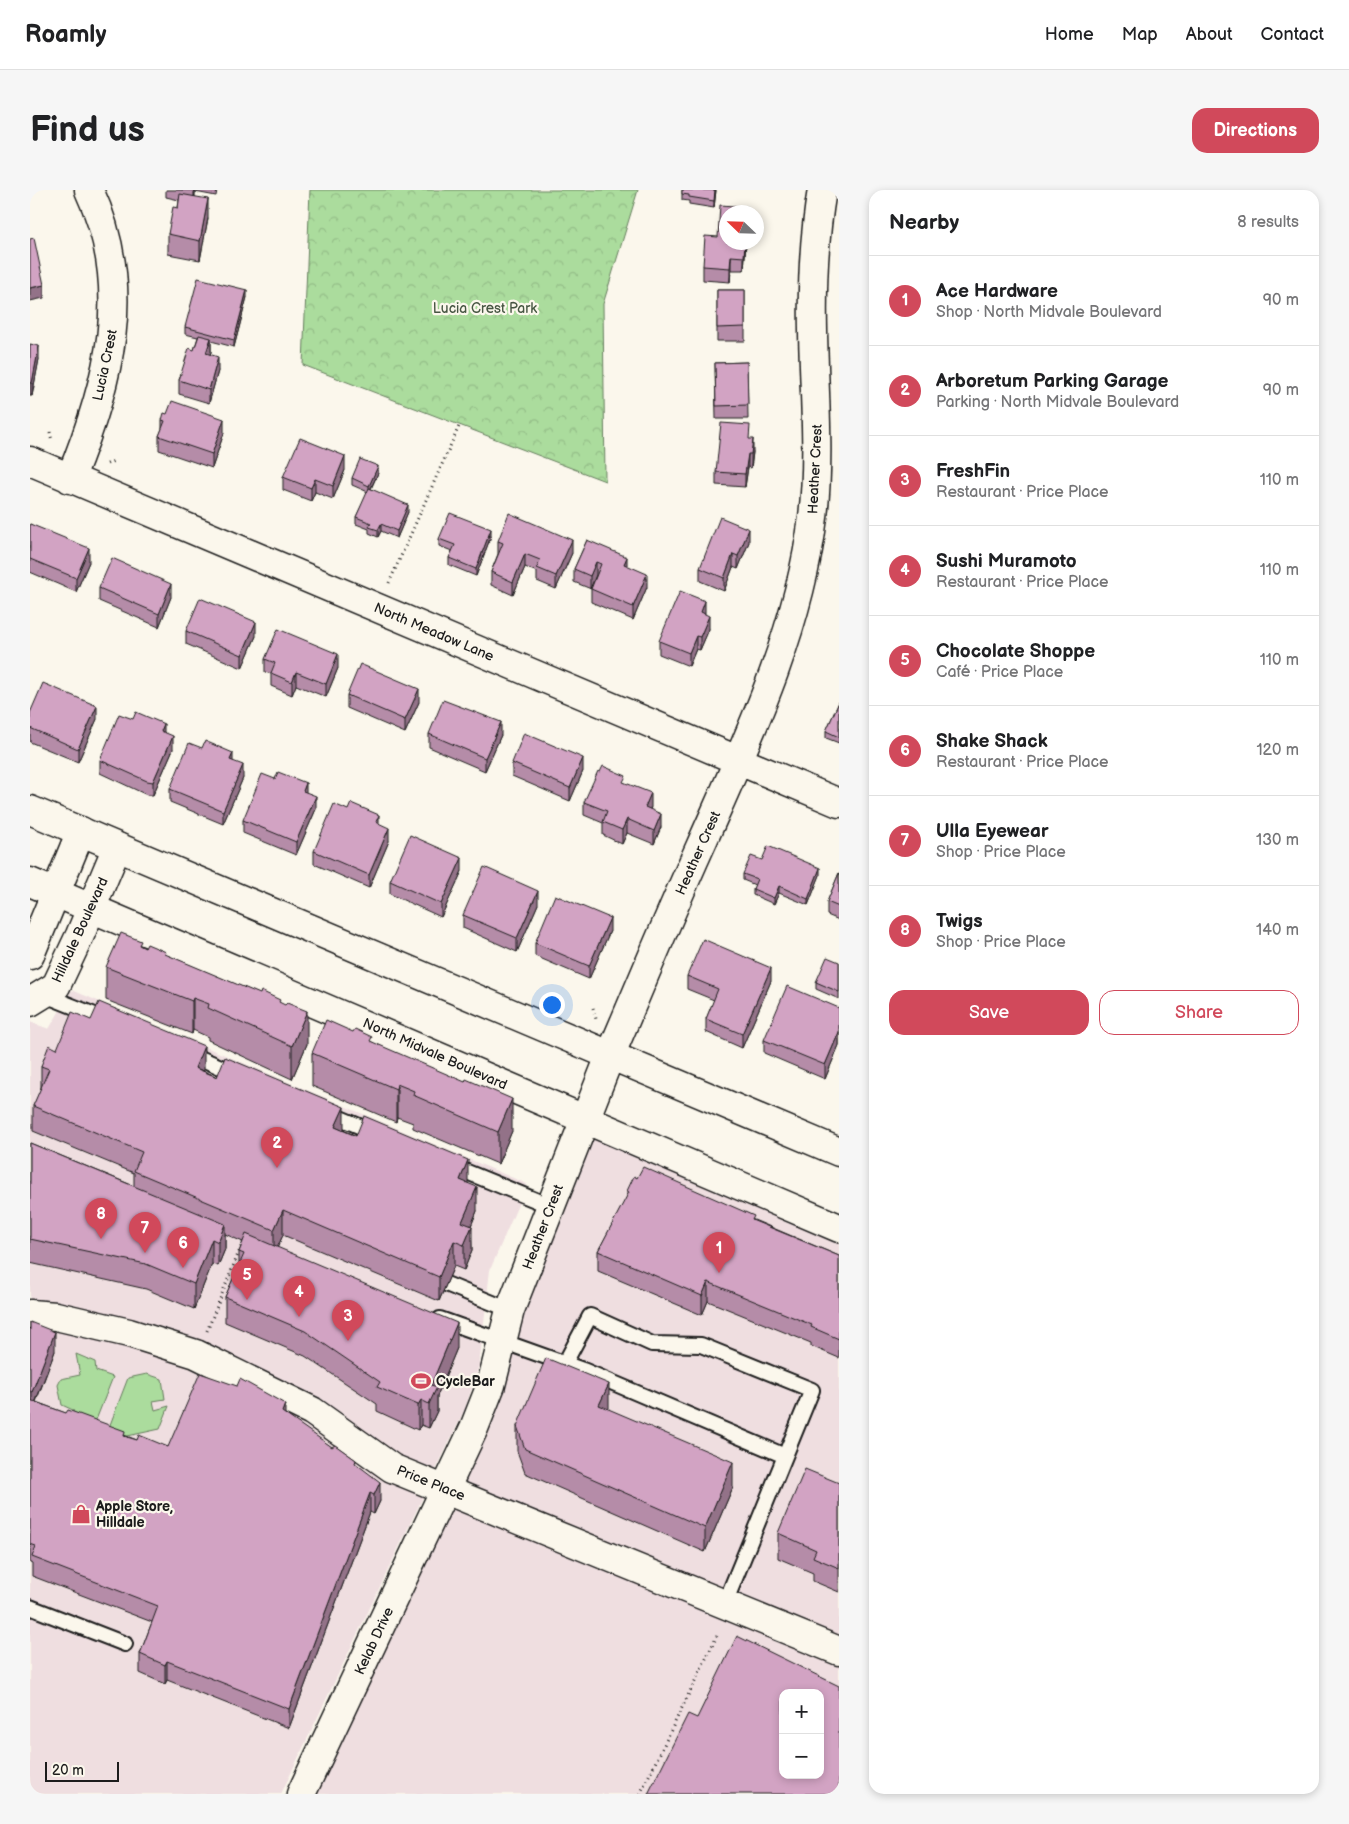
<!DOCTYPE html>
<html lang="en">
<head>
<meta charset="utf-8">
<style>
	body { margin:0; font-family:"Balsamiq Sans",sans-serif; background:#f6f6f6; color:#202124 }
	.controls { position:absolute; right:15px; bottom:15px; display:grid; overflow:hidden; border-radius:10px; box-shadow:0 2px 8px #0003 }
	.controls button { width:45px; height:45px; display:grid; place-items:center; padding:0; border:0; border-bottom:1px solid #e0e0e0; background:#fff; color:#202124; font:25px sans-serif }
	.compass { position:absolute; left:689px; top:15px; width:45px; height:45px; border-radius:50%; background:#fff; box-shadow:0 2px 8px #0003; rotate:293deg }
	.scale { position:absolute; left:15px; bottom:12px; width:74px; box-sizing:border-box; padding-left:5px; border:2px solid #1c1c1c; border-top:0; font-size:14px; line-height:18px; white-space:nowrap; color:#1c1c1c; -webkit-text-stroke:4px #fbf7ec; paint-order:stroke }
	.you { position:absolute; left:521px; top:814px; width:18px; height:18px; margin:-12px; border:4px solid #fff; border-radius:50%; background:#1a73e8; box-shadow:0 0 0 8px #1a73e833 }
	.badge { display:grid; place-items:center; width:32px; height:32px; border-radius:50%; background:#d1495b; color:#fff; font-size:16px; font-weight:700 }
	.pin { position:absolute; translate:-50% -41px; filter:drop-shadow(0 1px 2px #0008) }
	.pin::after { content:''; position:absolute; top:26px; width:18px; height:15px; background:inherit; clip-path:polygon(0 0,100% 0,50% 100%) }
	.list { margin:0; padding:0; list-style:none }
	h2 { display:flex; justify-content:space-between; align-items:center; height:65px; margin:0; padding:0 20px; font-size:21px }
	h2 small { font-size:16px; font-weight:400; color:#757577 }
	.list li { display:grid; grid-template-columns:32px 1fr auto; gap:15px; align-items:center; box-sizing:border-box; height:90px; padding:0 20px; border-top:1px solid #e0e0e0 }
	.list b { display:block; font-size:19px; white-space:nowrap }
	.list p { margin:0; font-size:16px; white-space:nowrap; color:#757577 }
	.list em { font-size:16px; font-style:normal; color:#757577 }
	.actions { display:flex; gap:10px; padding:15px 20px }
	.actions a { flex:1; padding:11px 0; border:1px solid #d1495b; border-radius:15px; text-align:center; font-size:18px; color:#d1495b }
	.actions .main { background:#d1495b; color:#fff }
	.map { position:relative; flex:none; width:809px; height:1604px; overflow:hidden; border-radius:15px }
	header { display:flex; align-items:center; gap:30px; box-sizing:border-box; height:70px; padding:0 25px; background:#fff; border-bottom:1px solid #e0e0e0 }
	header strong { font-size:24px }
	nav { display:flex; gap:28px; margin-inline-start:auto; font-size:18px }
	.intro { display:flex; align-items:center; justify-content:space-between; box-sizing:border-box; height:120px; padding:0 30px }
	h1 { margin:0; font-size:35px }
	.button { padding:12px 22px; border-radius:15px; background:#d1495b; color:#fff; font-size:18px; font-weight:700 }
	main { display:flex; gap:30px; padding:0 30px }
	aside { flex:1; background:#fff; border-radius:15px; box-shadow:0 2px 8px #0003 }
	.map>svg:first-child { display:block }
	.built { fill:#efdee0; fill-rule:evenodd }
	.grass { fill:#abdc9d; stroke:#647c5c }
	.forest { fill:url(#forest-crowns); stroke:#647c5c }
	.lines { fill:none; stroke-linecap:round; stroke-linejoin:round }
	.lane-casing { stroke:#1c1c1c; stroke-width:18 }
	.street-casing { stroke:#1c1c1c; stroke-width:31 }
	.secondary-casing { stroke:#1c1c1c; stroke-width:31 }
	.path { stroke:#1c1c1c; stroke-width:3; stroke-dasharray:1 4; stroke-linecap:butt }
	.lane { stroke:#fbf7ec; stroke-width:14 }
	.street { stroke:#fbf7ec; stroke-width:28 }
	.secondary { stroke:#fbf7ec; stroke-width:28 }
	.wall { fill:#b58ca8; stroke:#1c1c1c }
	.shaded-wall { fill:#937288; stroke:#1c1c1c }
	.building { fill:#d2a3c3; stroke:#1c1c1c; fill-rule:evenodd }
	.labels { text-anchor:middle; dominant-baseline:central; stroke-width:4.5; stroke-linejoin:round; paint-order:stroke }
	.park-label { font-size:14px; fill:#475643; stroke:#fbf7ec }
	.street-label { font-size:14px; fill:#1c1c1c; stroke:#fbf7ec }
	.poi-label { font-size:14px; font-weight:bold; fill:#1c1c1c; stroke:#fbf7ec; text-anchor:start }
</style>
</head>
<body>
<header>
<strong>Roamly</strong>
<nav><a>Home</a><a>Map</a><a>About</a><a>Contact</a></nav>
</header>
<div class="intro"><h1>Find us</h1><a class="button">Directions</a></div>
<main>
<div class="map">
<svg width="809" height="1604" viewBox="0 0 809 1604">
	<defs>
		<pattern id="forest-crowns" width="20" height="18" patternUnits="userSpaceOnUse" patternTransform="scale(1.25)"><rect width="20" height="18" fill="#abdc9d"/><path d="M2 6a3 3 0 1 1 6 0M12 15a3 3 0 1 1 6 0" fill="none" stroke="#93bc87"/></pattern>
	</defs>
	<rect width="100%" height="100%" fill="#fbf7ec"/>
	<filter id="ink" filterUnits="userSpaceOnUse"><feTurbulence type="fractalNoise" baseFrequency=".02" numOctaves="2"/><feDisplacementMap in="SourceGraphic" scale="10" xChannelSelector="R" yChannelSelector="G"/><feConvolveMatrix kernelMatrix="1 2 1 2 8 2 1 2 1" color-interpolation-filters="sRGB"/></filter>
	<g filter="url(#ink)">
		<path class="built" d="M42,800L497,994L460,1080L449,1176L435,1219L251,1604H0V832L19,839Z
			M556,930L809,1038V1604H271L394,1346ZM753,1503H790V1585H753Z"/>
		<path class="grass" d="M46,1164L65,1172L66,1181L83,1187L64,1235L45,1228L43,1220L32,1215L28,1195L31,1189L50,1185Z
			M117,1184L132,1189L135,1209L123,1211L125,1220L139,1216L130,1239L93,1247L78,1240L98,1188Z"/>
		<path class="forest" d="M280,0H608L573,114L575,291L273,175Z"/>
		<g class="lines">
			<defs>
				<path id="lane" d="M12,804L80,831
					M158,863L207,884
					M296,922L348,944
					M420,975L520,1016
					M416,1094L480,1120
					M410,1129L553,1180L755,1266
					M535,1173L560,1126L622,1154L671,1155L782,1200L695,1413
					M0,1417L95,1454"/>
				<path id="street" d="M0,271L809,613
					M40,289C79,194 105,98 59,0
					M0,765L51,641
					M0,812L26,796L50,745L87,657
					M580,866C610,796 639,726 670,657C717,551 769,443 783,327C790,264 784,203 783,141C782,94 784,46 792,0
					M0,1124L26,1126L99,1143L166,1164L282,1221L362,1278L809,1461"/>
				<path id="secondary" d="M0,620L809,962
					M0,692L809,1038
					M271,1604L444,1238L461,1195L480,1120L580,866"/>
			</defs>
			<use href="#lane" class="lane-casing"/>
			<use href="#street" class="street-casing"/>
			<use href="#secondary" class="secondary-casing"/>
			<path class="path" d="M20,242L22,251
				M77,274L86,270
				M359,393L430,234
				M563,818L566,829
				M177,1141L213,1052
				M610,1604L687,1446"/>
			<use href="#lane" class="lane"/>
			<use href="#street" class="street"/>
			<use href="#secondary" class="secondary"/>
		</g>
		<path class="wall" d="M136,0H187L186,6L165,2V6L178,28L170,70L138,64V44L148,18L149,10L136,7Z
			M652,0H686L684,18L659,14V11L652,10Z
			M718,22L696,52H716L714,80H701L700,92L673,90V76L688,47Z
			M687,100H715V151H687Z
			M217,107L204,157L181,151V162L180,165L188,181L179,213L149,204V190L164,160L168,147L155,144V137Z
			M0,154L9,169L2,206H0Z
			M717,172L718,229H686L685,173Z
			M132,230L194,243L182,278L129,260V246L132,239Z
			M720,249L723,262L721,278L718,277L715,297L686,295V282Z
			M315,280L303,309L285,302L281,311L253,300V287Z
			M348,283L341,299L378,322L367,348L351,341L348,347L339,343V339L326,334V327L338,302L322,295V288Z
			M0,334L59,372L46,402L0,382Z
			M461,346L446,386L419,375V368L422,361L409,356V349Z
			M557,350L597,376L617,397L603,430L561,412V399L544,392V379Z
			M468,351L542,363L526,399L507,391V382L495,377L483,405L461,395V382L468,364Z
			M719,352L708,379L703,377L694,401L670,391V378Z
			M69,398L141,407L129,437L69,411Z
			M675,424L679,439L670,460L666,459L659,476L629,464V451Z
			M156,441L226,446L212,478L156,454Z
			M235,469L308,478L296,507L266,495L262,505L241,496V484L235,482Z
			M317,505L389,512L375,543L317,518Z
			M809,512V553L796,548V541Z
			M0,523L67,529L48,572L0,552Z
			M134,542L143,559L123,605H117L70,583V570Z
			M399,544L471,545L455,581L399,557Z
			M203,571L213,588L193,634L140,612V599Z
			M482,573L553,581L540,611L482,586Z
			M596,593L621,617L620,619L631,637L624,654L597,643L592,654L573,645V633L554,625V612Z
			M276,602L286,619L266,665L213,643V630Z
			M349,633L359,651L339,698L284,674V661Z
			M432,681L411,727L360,704V691Z
			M809,683V730L797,725V712Z
			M713,684L790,685L778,715L749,703L744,714L723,705V699L725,695L713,690Z
			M508,714L487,762L433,738V725Z
			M580,741L559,789L505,766V753Z
			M111,756L136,765L250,813L277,854L262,889L178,850V847L163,840L162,844L76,810V777Z
			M809,772V809L786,799V792Z
			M657,786L741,791L712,858L676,842V829L684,810L657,799Z
			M809,818V855L795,889L734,863V850Z
			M342,852L482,941L468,974L383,938V933L367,927L366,932L282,896V863Z
			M27,859L174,881L438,993L447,1021L441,1036L442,1060L434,1080L424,1076L409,1111L253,1045L247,1058L427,1158L407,1206V1221L399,1238L391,1235L388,1240L347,1221V1214L275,1166L195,1132V1107L209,1076V1062L213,1052L195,1044V1059L188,1076L182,1074L164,1119L116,1099L0,1073V953L104,996V983L3,941V916L11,899V876Z
			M607,988L724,1030L809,1066V1168L781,1156V1153L678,1111L672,1125L568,1081V1061L597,1007V1001Z
			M0,1132L25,1161L6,1212L107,1250L138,1257L255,1225L326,1274L350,1311L344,1324L340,1322L259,1538L137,1490L135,1494L110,1483V1464L122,1432L2,1386V1374L0,1373Z
			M579,1218L578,1219L703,1297L675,1362L495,1283L487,1261V1236Z
			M809,1293V1402L783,1391V1383L748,1368V1343Z"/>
		<path class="shaded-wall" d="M164,0H165V2L164,12Z
			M685,0H686L684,18V11Z
			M178,9V28L170,70V51Z
			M715,52H716L714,80V67Z
			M701,66V80L700,92V78Z
			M14,95V108L0,111V98Z
			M217,100V107L204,157V150Z
			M181,148V162L176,177V163Z
			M9,156V169L2,206V193Z
			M188,167V181L179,213V200Z
			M194,229V243L182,278V264Z
			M723,249V262L721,278V264Z
			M718,264V277L715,297V284Z
			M315,266V280L303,309V296Z
			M348,276V283L339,302V296Z
			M285,289V302L281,311V298Z
			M378,315V322L367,348V341Z
			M351,334V341L348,347V340Z
			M461,339V346L446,386V379Z
			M719,339V352L708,379V366Z
			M542,350V363L526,399V386Z
			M59,358V372L46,402V388Z
			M495,364V377L483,405V392Z
			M703,364V377L694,401V388Z
			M597,367V380L594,374Z
			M566,372V385L560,399V386Z
			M617,384V397L603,430V417Z
			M141,394V407L129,437V424Z
			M675,411V425L671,422Z
			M679,426V439L670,460V447Z
			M226,432V446L212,478V465Z
			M666,446V459L659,476V463Z
			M308,464V478L296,507V494Z
			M266,482V495L262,505V492Z
			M389,499V512L375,543V530Z
			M67,516V529L48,572V559Z
			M471,532V545L455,581V568Z
			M134,534V547L131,541Z
			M143,546V559L123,605V592Z
			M203,563V576L200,570Z
			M553,568V581L540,611V598Z
			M213,575V588L193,634V621Z
			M276,593V607L273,601Z
			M621,603V617L615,630V617Z
			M286,606V619L266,665V652Z
			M631,624V637L624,654V641Z
			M349,625V638L346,632Z
			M597,629V643L592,654V640Z
			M359,638V651L339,698V685Z
			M432,668V681L411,727V714Z
			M790,678V685L778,715V709Z
			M749,696V703L744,714V708Z
			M508,701V714L487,762V748Z
			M580,728V741L559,789V776Z
			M741,778V791L712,858V844Z
			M163,808V840L162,844V811Z
			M277,821V854L262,889V856Z
			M809,842V855L795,889V875Z
			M174,856V881L165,878Z
			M367,894V927L366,932V899Z
			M482,909V941L468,974V942Z
			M314,917V941L305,937Z
			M438,970V994L430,990Z
			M447,997V1021L433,1055L432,1032Z
			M253,1020V1045L244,1065V1040Z
			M195,1034V1059L188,1076V1052Z
			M442,1036V1060L434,1080V1055Z
			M182,1049V1074L164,1119V1094Z
			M424,1051V1076L409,1111V1087Z
			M678,1092V1111L672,1125V1106Z
			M427,1133V1158L407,1206V1221L399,1238V1214L401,1195Z
			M25,1142V1161L2,1221V1202Z
			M579,1194V1218L569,1239V1215Z
			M391,1210V1235L388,1240V1215Z
			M255,1214V1233L252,1222Z
			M703,1272V1297L675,1362V1338Z
			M350,1292V1311L344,1324V1305Z
			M340,1303V1322L259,1538V1519Z
			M137,1471V1490L135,1494V1475Z"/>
		<path class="building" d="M652,0H685L684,11L659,7V5L652,4Z
			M150,4L178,9L170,51L138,44L143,17L148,18Z
			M690,15L718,17L717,22H696V52H715L714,67L701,66L700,78L673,76L675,46L688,47Z
			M4,48L14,95L0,98V49Z
			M168,88L217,100L204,150L155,137Z
			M687,100H715V137L687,138Z
			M169,145L181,148L176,163L188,167L179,200L149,190L159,158L164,160Z
			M0,154L9,156L2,193H0Z
			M717,172L718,215L686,216L685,173Z
			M142,211L194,229L182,264L129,246L135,231L132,230L134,223L137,224Z
			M691,233L720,235L719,249H723L721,264H718L715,284L686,282Z
			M270,248L315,266L303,296L285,289L281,298L253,287Z
			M330,269L348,276L339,296L322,288Z
			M339,298L378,315L367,341L351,334L348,340L339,337L341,333L326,327Z
			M420,323L461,339L446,379L419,368L425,355L409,349Z
			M479,323L542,350L526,386L507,378L510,370L495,364L483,392L461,382L473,353L468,351Z
			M690,327L719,339L708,366L703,364L694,388L670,378Z
			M0,334L59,358L46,388L0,369Z
			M557,350L597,367L594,374L617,384L603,417L561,399L571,374L566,372L560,386L544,379Z
			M82,368L141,394L129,424L69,398Z
			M650,401L675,411L671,422L679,426L670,447L666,446L659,463L629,451Z
			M170,408L226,432L212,465L156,441Z
			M248,439L308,464L296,494L266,482L262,492L241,483L245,473L235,469Z
			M330,474L389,499L375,530L317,505Z
			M13,493L67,516L48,559L0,538V523Z
			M413,510L471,532L455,568L399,544Z
			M809,512V547L796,541Z
			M106,522L134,534L131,541L143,546L123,592L117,591L70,570L89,524L103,529Z
			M494,543L553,568L540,598L482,573Z
			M175,551L203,563L200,570L213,575L193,621L140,599L159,553L172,558Z
			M573,576L596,586L593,592L621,603L615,617L631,624L624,641L597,629L592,640L573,632L577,621L554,612L568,581L570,582Z
			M248,582L276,593L273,601L286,606L266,652L213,630L232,584L245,589Z
			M321,613L349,625L346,632L359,638L339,685L284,661L304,614L318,620Z
			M380,645L432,668L411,714L360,691Z
			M738,656L790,678L778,709L749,696L744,708L723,699L727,689L713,684L721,666L732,670Z
			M454,677L508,701L487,748L433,725Z
			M809,683V717L797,712Z
			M525,705L580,728L559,776L505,753Z
			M91,743L111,751L109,755L115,758L117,754L136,762L135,764L230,804L231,801L250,810L249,812L255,815L257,813L277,821L262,856L178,818L179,814L163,808L162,811L76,777Z
			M673,749L741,778L712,844L676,829L688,799L657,786Z
			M797,767L809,772V802L786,792Z
			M757,796L809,818V842L795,875L734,850Z
			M69,812L174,856L165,878L187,887L195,867L314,917L305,937L326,946L334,926L438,970L430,990L447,997L432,1032L442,1036L434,1055L424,1051L409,1087L253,1020L244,1040L104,981L112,962L3,916L19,879L11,876L19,855L27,859L42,822L61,830Z
			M296,830L323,842L325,839L342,847L340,851L435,892L436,889L482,909L468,942L383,905L384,901L367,894L366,899L282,863Z
			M0,953L195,1034L188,1052L182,1049L164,1094L116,1074L0,1049Z
			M613,977L724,1026L722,1030L809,1066V1149L781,1137L782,1135L678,1092L672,1106L568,1061L599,1002L597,1001L604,986L607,988Z
			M216,1044L427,1133L401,1195L407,1197L399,1214L391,1210L388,1215L347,1197L350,1192L275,1141L195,1107L214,1064L209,1062Z
			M0,1132L25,1142L2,1202L0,1201Z
			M516,1168L579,1194L569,1215L703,1272L675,1338L495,1259L487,1236Z
			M170,1183L207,1196L210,1189L255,1214L252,1222L302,1257L305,1255L326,1270L325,1273L350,1292L344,1305L340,1303L259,1519L137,1471L135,1475L110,1464L128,1416L2,1367L6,1356L0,1354V1210L36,1223L38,1220L95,1241L94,1246L107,1250L109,1245L138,1257Z
			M775,1279L809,1293V1378L783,1367L786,1360L748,1343Z
			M707,1446L809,1496V1604H618L658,1524L667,1528ZM753,1503H790V1585H753Z"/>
	</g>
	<defs>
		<symbol id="stadium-bare" viewBox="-9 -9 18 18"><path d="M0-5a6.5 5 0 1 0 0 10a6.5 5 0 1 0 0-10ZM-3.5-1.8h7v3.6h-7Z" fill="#d1495b" stroke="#fbf7ec" stroke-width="2.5" paint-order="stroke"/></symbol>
		<symbol id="shop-bare" viewBox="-9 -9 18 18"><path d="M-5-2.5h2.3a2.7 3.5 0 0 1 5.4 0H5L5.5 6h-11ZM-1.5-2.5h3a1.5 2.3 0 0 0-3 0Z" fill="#d1495b" stroke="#fbf7ec" stroke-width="2.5" paint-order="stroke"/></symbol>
	</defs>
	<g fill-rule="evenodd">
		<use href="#stadium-bare" x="377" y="1177" width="28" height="28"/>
		<use href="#shop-bare" x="37" y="1310" width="28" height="28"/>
	</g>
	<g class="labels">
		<g class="park-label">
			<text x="455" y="118">Lucia Crest Park</text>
		</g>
		<g class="street-label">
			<text transform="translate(75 175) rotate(-78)">Lucia Crest</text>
			<text transform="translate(785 279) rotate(-87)">Heather Crest</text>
			<text transform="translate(404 442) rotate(23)">North Meadow Lane</text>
			<text transform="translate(668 663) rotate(-66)">Heather Crest</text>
			<text transform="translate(50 740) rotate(-65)">Hilldale Boulevard</text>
			<text transform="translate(405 864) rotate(24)">North Midvale Boulevard</text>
			<text transform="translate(513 1037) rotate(-69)">Heather Crest</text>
			<text transform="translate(401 1293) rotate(22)">Price Place</text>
			<text transform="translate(344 1451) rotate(-65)">Kelab Drive</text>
		</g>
		<g class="poi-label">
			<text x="406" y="1191">CycleBar</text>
			<text x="66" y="1316">Apple Store,<tspan x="66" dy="16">Hilldale</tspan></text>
		</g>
	</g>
</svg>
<div class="controls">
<button>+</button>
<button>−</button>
</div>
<svg class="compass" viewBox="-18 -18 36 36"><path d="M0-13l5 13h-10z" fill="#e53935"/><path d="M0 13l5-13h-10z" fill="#757577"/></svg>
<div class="scale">20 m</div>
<div class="you"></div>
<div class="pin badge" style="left:689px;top:1083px">1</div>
<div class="pin badge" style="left:247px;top:978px">2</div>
<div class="pin badge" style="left:318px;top:1151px">3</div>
<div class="pin badge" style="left:269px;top:1127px">4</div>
<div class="pin badge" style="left:217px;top:1110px">5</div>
<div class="pin badge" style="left:153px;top:1078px">6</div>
<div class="pin badge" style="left:115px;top:1063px">7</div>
<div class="pin badge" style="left:71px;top:1049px">8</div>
</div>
<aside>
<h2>Nearby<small>8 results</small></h2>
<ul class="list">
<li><span class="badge">1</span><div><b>Ace Hardware</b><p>Shop · North Midvale Boulevard</p></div><em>90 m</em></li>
<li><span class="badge">2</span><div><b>Arboretum Parking Garage</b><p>Parking · North Midvale Boulevard</p></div><em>90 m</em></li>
<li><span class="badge">3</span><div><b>FreshFin</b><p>Restaurant · Price Place</p></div><em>110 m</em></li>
<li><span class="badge">4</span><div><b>Sushi Muramoto</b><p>Restaurant · Price Place</p></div><em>110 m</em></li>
<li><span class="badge">5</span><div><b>Chocolate Shoppe</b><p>Café · Price Place</p></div><em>110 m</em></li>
<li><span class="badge">6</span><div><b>Shake Shack</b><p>Restaurant · Price Place</p></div><em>120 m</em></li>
<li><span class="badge">7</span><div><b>Ulla Eyewear</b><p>Shop · Price Place</p></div><em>130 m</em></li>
<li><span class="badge">8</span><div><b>Twigs</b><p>Shop · Price Place</p></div><em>140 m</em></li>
</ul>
<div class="actions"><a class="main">Save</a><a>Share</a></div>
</aside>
</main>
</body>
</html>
